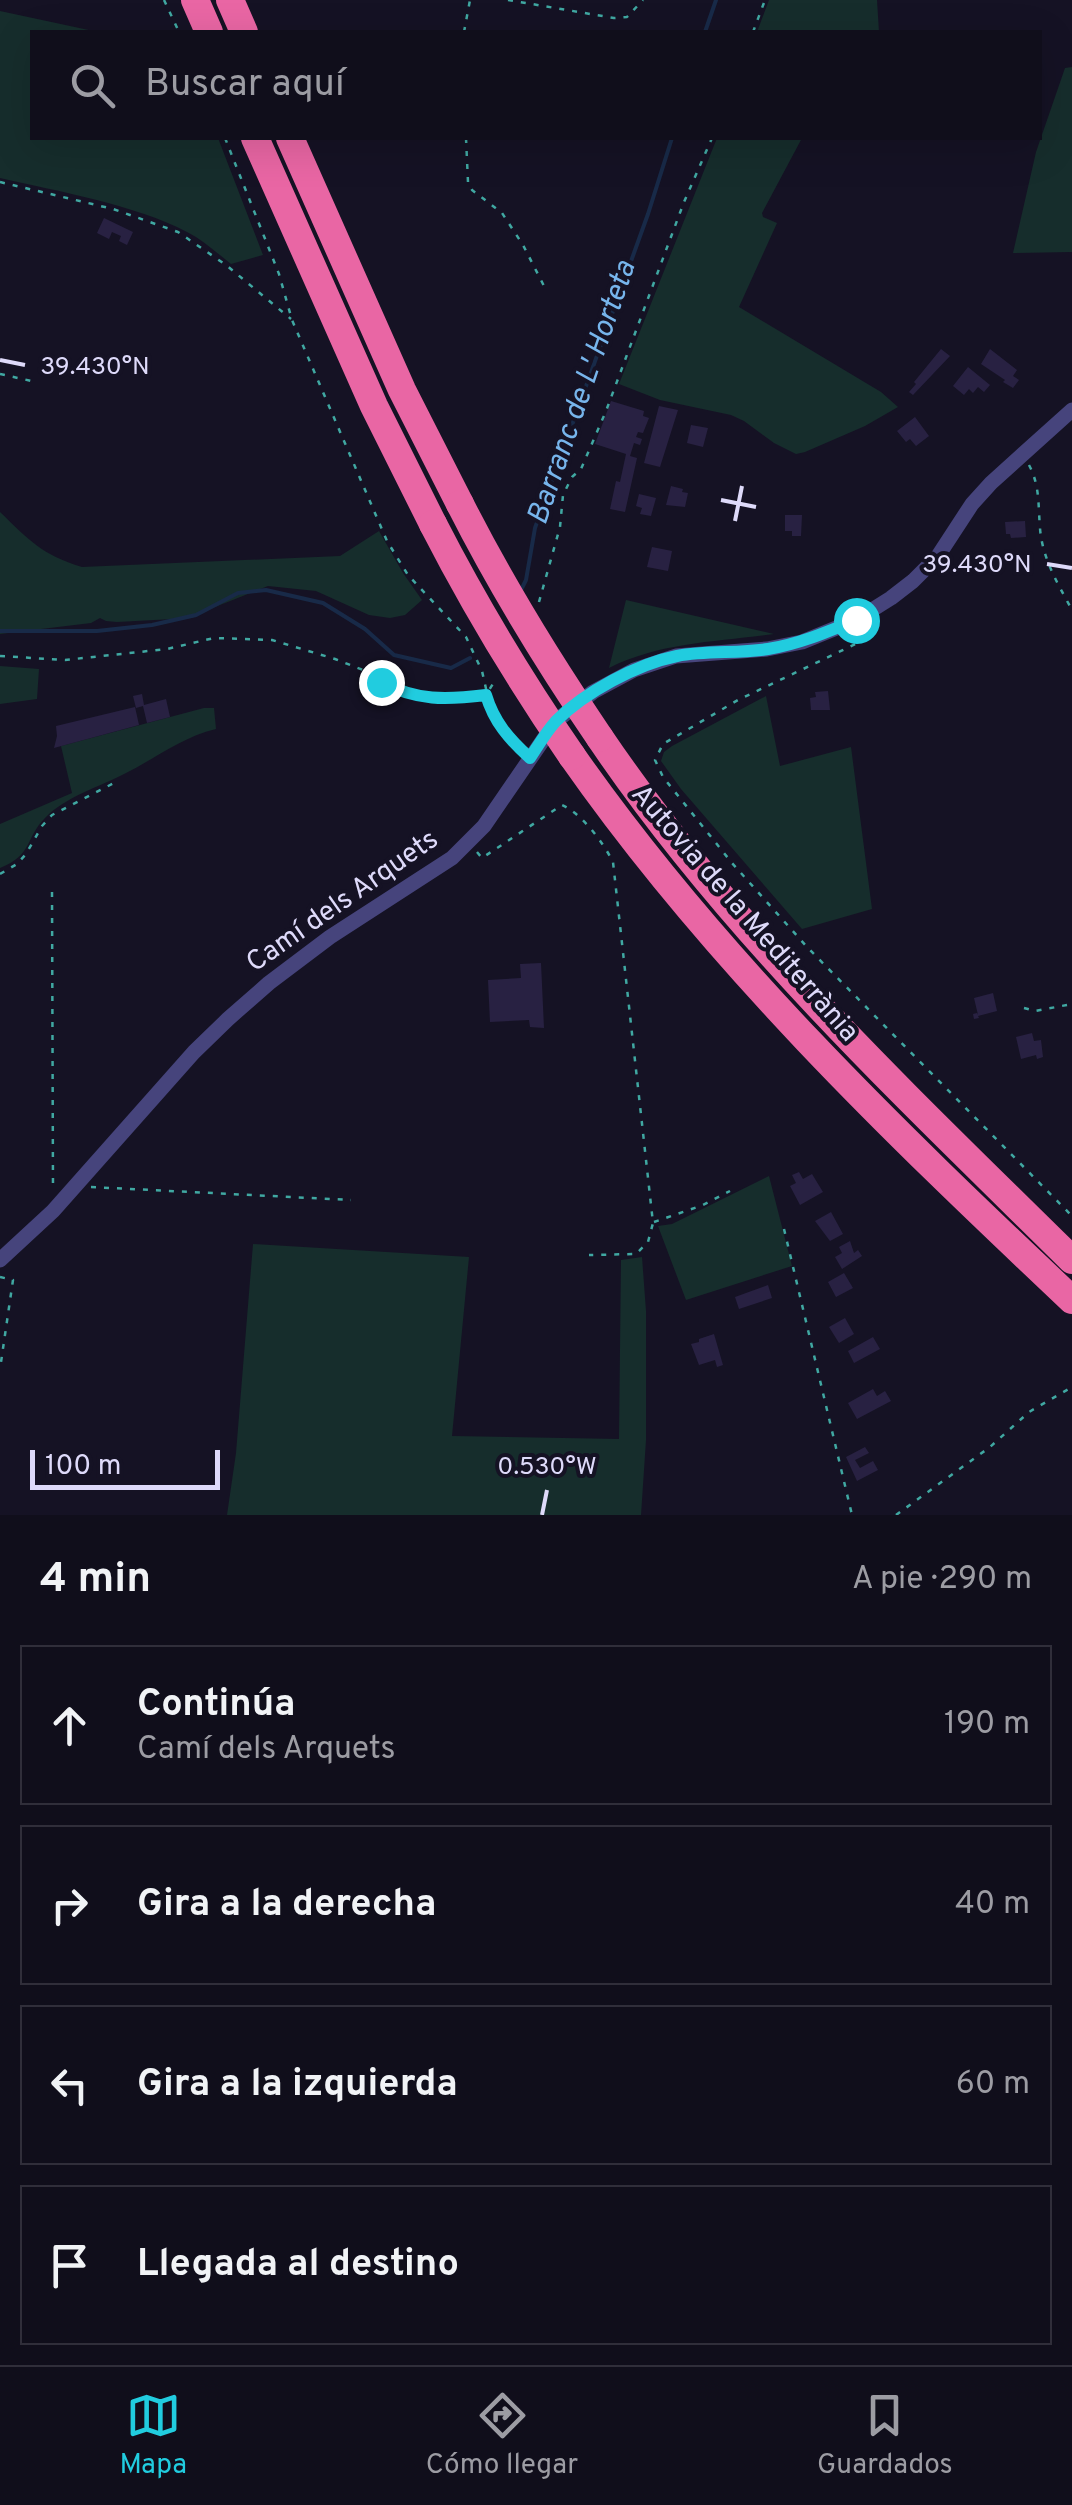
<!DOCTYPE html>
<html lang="es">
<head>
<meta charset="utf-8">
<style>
	body { margin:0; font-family:Overpass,sans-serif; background:#1e1c28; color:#f1f3f6 }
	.scale { position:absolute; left:30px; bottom:25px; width:190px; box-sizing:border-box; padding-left:10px; border:5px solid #dedafa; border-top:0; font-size:28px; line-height:35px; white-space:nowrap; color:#dedafa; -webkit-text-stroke:8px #151224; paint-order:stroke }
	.stop { position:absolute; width:30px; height:30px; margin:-22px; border:8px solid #21ccdf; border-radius:50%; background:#fff }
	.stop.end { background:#21ccdf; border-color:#fff; box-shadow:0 2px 10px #0008 }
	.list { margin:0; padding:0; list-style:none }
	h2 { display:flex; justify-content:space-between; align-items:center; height:130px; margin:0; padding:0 40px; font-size:42px }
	h2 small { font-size:32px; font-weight:400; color:#9c9ca3 }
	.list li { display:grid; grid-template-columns:65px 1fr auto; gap:30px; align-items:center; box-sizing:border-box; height:160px; margin:0 20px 20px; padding:0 20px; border:2px solid #302e3a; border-radius:0px }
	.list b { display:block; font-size:38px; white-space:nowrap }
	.list p { margin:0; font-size:32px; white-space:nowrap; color:#9c9ca3 }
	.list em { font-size:32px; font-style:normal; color:#9c9ca3 }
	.icon { flex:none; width:55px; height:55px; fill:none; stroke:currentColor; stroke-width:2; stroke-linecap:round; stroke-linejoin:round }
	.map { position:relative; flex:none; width:1072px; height:1515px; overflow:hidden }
	.search { position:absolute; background:#100e1b; box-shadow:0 10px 40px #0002; left:30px; right:30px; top:30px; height:110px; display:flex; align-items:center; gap:25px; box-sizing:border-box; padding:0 35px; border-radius:0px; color:#9c9ca3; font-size:38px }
	.sheet { height:850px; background:#100e1b }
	nav { display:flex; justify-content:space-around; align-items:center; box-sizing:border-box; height:140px; border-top:2px solid #302e3a; background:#100e1b; font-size:28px; color:#9c9ca3 }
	nav a { display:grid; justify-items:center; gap:5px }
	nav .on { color:#21ccdf }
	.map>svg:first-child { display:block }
	.green { fill:#162d2c }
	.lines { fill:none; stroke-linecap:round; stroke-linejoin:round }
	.stream { stroke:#182a48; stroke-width:4 }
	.building { fill:#282142 }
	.path { stroke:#40a8a2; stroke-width:2.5; stroke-dasharray:5 8; stroke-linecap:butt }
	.street { stroke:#46447c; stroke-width:15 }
	.highway { stroke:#e966a4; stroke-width:28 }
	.highway-bridge { stroke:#e966a4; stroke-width:28 }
	.route { stroke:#21ccdf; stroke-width:12 }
	.ticks { fill:none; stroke:#dedafa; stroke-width:4 }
	.labels { text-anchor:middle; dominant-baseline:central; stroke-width:8; stroke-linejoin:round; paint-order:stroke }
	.street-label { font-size:28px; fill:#dedafa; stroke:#151224 }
	.water-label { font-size:30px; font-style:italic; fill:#77b5ec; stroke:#151224 }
	.ticks-label { font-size:25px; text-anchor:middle; fill:#dedafa; stroke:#151224; stroke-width:8; stroke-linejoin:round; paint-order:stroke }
</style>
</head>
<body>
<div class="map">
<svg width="1072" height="1515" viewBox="0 0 1072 1515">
	<rect width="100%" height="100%" fill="#151224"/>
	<path class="green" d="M769,0H877L879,32H757Z
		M0,11L98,32H32V138H218L263,255L231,264C217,253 203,240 187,232C136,205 57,191 0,178Z
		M1072,67V252L1013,253L1036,152L1065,68Z
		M717,138H802L762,213L763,217L777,223L739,307L881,392L898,407L865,426L805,452L796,454L774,443L744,421L731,415L660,400L619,384Z
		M0,512C29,540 42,555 82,567L340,556L379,531L403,573L422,600L405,615L390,618L369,615L316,591L268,586L215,607L192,618L117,622L106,621L100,618L91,623L0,634Z
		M626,600L774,634C718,642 661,642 609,668Z
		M0,666L39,669L37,699L0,704Z
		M766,696L780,766L851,747L872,909L802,929L681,789L661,761L664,752L672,746Z
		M204,708H214L216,729C182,737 156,758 126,773C100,787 66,796 45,818C25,838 33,855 0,868V824L72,793L61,746Z
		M769,1176L792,1266L686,1300L658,1226L672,1224Z
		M253,1244L469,1257L452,1436L619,1439L621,1260L642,1257L646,1311V1440L641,1515H227L236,1453Z"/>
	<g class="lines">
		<path class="stream" d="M705,32L716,0
			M520,592L526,580L535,528L648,214L672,138
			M0,631H97L152,625L196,615L238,593L266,590L323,603L365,629L394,655L451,668L470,658"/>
	</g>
	<path class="building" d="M104,218L133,232L127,245L119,241L121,236L112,232L109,239L97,233Z
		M941,349L950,356L913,395L909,392L916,384L914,382Z
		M990,349L1017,370L1013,376L1019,380L1013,388L1003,382L1005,380L981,364Z
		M968,367L990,385L984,392L978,387L973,393L969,389L964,395L953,386Z
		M611,401L644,411L643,416L649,418L643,433L638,432L636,437L642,439L640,445L634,443L630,456L637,458L625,512L610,509L616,481L620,482L626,454L595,444Z
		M659,406L678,410L660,467L644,463Z
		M915,417L929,436L916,446L910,439L906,442L897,431Z
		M691,425L708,428L703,447L687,443Z
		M671,486L683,489L682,492L688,493L685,507L666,505Z
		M639,494L656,498L651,516L640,514L642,508L636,506Z
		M785,515H802L801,536H792V531H785Z
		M1025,521L1026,537L1011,538L1010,534H1006L1005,522Z
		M652,547L672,551L668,571L647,567Z
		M828,691L830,710H811L810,698L816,697L815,692Z
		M142,694L144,705L166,699L170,717L147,723L143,706L136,708L133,696Z
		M135,707L139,725L54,748L57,736L56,726Z
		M541,963L544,1028L530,1027L529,1020L490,1022L488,980L521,978L520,964Z
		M993,993L997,1011L978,1016L979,1018L974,1019L973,1014L977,1013L978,1015L974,998Z
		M1032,1033L1034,1041L1041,1040L1043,1057L1037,1059L1036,1055L1021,1059L1016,1037Z
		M799,1172L803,1179L812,1174L823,1192L800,1205L790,1186L796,1183L792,1175Z
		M831,1212L843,1234L830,1241L815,1221Z
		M850,1241L854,1253L858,1250L862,1256L842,1269L835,1257L842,1253L839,1247Z
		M844,1273L853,1288L836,1297L828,1282Z
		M768,1285L772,1298L739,1309L735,1297Z
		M845,1318L854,1334L839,1343L829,1327Z
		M714,1334L723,1365L717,1367L715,1360L699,1365L691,1344L699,1342V1339Z
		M873,1337L880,1349L854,1363L848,1351Z
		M873,1389L877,1396L885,1391L891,1401L857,1419L848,1403Z
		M865,1447L869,1453L855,1460L860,1468L873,1461L878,1470L857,1481L846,1457Z"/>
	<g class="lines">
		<path class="path" d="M164,0L179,32
			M508,0L614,18L627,17L643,0
			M464,32L470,0
			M753,32L765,0
			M225,138L279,274L292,320L387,541L408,575L466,637L482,671L492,715L508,737L521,750
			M466,138L468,182L472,190L502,213L523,245L544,286
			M0,182L113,209L178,232L226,265L291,319
			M0,374L36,382
			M1029,465C1040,486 1038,504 1040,528C1042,558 1058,584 1072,610
			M539,602L560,527L563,495L572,477L581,469L606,411L684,202L712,138
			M872,626L864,640L738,700L663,744L655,760L663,777L732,863L807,947L1072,1216
			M0,656L65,660L167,649L214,638L272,640L335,659L363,670L401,692L419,698L486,695L496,679
			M477,852L482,858L562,805C582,814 603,842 613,862L653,1223L648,1242L636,1254L589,1255
			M0,874L17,864L26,854L42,826L52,815L116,782
			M52,892L53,1190
			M1024,1008L1035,1011L1072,1004
			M91,1187L351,1200
			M654,1222L703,1205L730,1191
			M784,1229L852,1515
			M0,1277L13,1280L0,1369
			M896,1515L990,1447L1029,1412L1072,1387"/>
		<path class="street" d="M0,1260L53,1211L194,1052L228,1019L269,983L330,937L452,858L484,826L556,721L593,692L634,670L676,656L767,649L802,642L856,620L891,598L913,581L938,556L972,504L991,483L1072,410"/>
		<path class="highway" d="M195,0L209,32
			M230,0L244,32
			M255,138L374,406L433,524
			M290,138L402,390L460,504
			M600,738C732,933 905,1095 1072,1260
			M572,756C714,959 893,1131 1072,1300"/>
		<path class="highway-bridge" d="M460,504C501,585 549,663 600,738
			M433,524C474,604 521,682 572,756"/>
	</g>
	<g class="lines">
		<path class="route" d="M381,682C417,701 446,700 486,695C494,722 509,739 530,758C538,746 546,732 556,721C585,692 637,664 677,656C707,650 738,654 768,649C799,644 827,632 856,620"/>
	</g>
	<path class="ticks" d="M0,360L25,365M721,500L756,507M735,521L742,486M1047,564L1072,568M542,1515L547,1490"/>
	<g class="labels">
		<g class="street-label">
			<text transform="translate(343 902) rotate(-35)">Camí dels Arquets</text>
			<text transform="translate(744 914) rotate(49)">Autovia de la Mediterrània</text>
		</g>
		<g class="water-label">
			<text transform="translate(583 393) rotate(-71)">Barranc de L' Horteta</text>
		</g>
	</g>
	<g class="ticks-label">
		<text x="95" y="374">39.430°N</text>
		<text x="977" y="572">39.430°N</text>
		<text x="547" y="1474">0.530°W</text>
	</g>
</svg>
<div class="scale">100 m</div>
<div class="stop" style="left:856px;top:620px"></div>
<div class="stop end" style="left:381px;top:682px"></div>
<div class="search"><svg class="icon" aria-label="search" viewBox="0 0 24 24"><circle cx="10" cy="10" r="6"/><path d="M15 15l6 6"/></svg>Buscar aquí</div>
</div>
<section class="sheet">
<h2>4 min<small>A pie · 290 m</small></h2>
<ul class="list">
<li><svg class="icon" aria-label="ahead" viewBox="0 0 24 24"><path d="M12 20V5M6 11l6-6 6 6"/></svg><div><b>Continúa</b><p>Camí dels Arquets</p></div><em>190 m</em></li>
<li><svg class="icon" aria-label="right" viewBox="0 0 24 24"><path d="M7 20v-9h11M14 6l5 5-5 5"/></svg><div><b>Gira a la derecha</b></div><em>40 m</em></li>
<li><svg class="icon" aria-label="left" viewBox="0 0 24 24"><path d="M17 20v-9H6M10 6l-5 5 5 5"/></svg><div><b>Gira a la izquierda</b></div><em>60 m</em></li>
<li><svg class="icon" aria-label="arrive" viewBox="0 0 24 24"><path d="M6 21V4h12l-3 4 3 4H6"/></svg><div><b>Llegada al destino</b></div></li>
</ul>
</section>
<nav>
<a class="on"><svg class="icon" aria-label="map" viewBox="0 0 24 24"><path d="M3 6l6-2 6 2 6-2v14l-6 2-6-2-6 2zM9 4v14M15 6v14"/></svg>Mapa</a>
<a><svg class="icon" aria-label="directions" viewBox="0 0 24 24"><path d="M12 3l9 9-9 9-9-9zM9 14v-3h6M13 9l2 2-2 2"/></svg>Cómo llegar</a>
<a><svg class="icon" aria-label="saved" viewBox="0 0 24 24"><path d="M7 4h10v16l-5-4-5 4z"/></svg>Guardados</a>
</nav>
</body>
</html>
